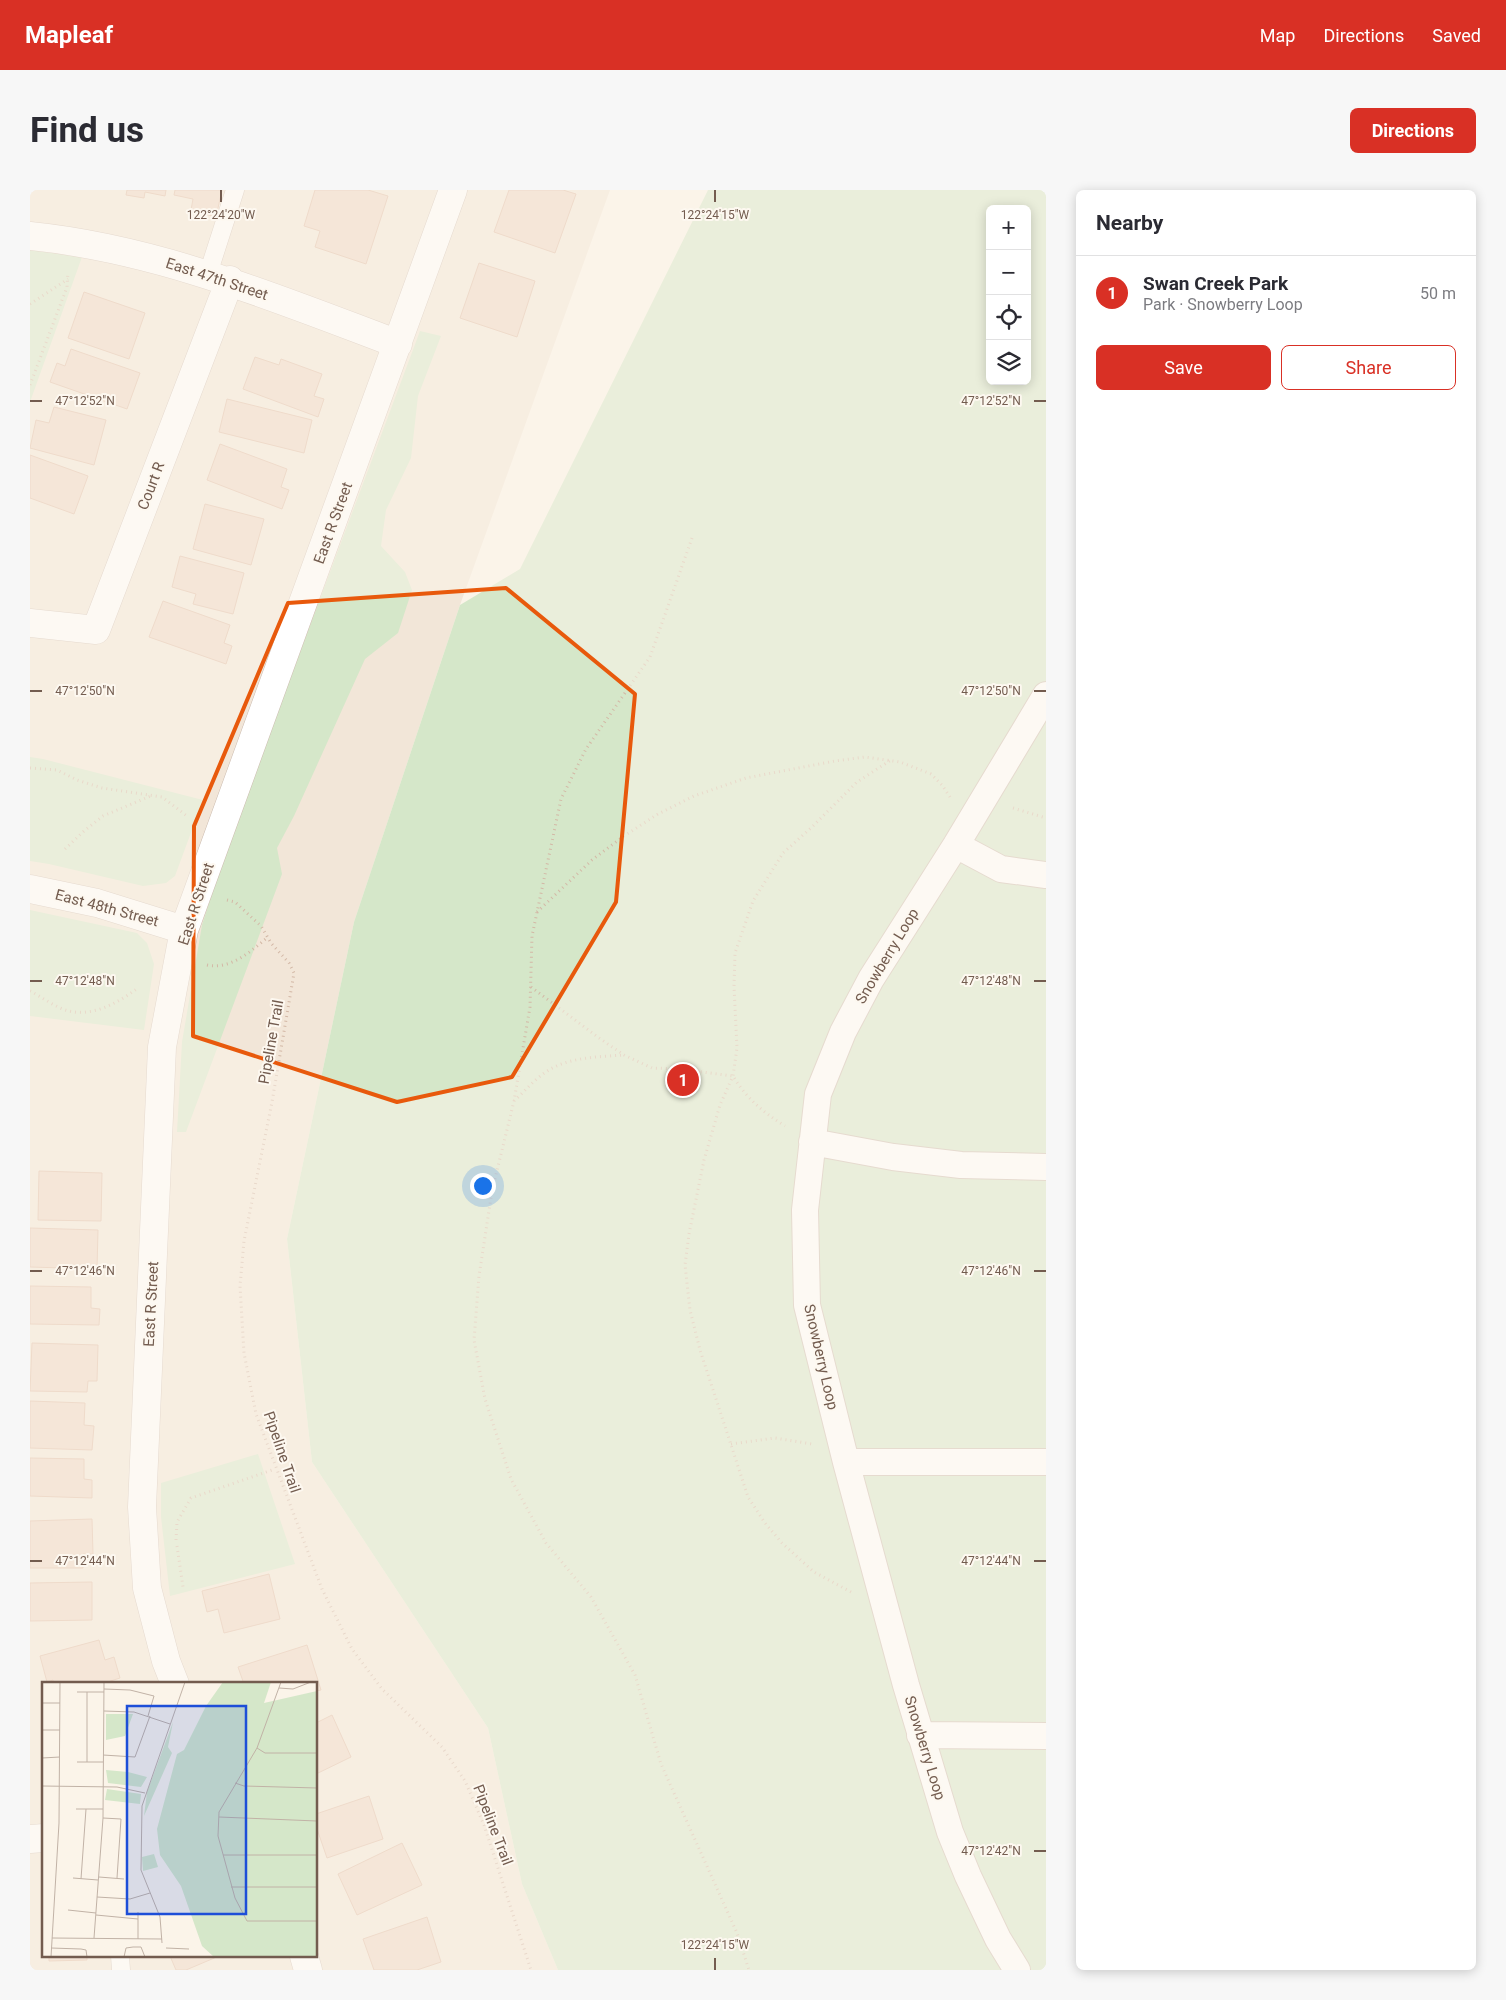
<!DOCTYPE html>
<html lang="en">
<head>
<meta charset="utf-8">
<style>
	body { margin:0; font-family:Roboto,sans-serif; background:#f7f7f7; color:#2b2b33 }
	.controls { position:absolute; right:15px; top:15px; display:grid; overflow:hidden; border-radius:8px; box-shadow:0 2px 12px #0003 }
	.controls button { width:45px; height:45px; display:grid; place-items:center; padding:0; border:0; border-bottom:1px solid #e1e1e2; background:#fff; color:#2b2b33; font:25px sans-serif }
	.you { position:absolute; left:452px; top:995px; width:18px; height:18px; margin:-12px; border:4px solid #fff; border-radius:50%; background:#1a73e8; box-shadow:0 0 0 8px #1a73e833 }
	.badge { display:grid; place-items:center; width:32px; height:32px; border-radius:50%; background:#d93025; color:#fff; font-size:16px; font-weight:700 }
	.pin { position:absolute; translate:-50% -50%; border:2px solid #fff; box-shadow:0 1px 5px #0006 }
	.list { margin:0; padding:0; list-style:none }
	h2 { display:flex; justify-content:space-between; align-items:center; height:65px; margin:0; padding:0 20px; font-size:21px }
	h2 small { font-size:16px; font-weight:400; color:#7c7c81 }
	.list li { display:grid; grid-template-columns:32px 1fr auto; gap:15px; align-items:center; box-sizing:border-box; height:75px; padding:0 20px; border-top:1px solid #e1e1e2 }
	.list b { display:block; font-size:19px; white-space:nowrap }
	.list p { margin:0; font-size:16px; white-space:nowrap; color:#7c7c81 }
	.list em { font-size:16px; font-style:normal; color:#7c7c81 }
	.actions { display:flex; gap:10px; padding:15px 20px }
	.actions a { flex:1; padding:11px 0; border:1px solid #d93025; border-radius:8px; text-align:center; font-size:18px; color:#d93025 }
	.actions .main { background:#d93025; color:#fff }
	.icon { flex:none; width:28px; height:28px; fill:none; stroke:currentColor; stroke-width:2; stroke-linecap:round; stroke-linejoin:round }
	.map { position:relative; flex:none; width:1016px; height:1780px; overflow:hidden; border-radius:8px }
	header { display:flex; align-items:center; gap:30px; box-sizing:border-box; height:70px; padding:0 25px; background:#d93025; color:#fff }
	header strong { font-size:24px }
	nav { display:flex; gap:28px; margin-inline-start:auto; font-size:18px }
	.intro { display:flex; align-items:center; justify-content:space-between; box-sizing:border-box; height:120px; padding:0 30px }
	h1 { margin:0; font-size:35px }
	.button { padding:12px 22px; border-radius:8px; background:#d93025; color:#fff; font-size:18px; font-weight:700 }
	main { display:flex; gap:30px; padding:0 30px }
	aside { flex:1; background:#fff; border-radius:8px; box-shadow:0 2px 12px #0003 }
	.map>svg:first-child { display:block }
	.residential { fill:#f2e6d8; fill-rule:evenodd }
	.green { fill:#d5e7c9; fill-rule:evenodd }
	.building { fill:#eed5c4; stroke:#dfbca5 }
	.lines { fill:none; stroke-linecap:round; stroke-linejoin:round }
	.service-casing { stroke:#ccbcb0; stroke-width:19 }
	.pedestrian-casing { stroke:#ccbcb0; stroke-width:28 }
	.minor-casing { stroke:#ccbcb0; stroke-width:29 }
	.path { stroke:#d3b8a6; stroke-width:3; stroke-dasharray:1 4; stroke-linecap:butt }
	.service { stroke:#fff; stroke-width:18 }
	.pedestrian { stroke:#fff; stroke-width:26 }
	.minor { stroke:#fff; stroke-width:28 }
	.marked { fill:none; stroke:#e8590c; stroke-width:4; stroke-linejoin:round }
	.ticks { fill:none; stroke:#735c4f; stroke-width:2 }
	.labels { text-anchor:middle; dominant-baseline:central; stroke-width:4; stroke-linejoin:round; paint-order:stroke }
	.street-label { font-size:15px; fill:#735c4f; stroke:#fdf8f0 }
	.inset-road { fill:none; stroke:#c1b2a6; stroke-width:1 }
	.view { fill:#1d4ed8; fill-opacity:0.15; stroke:#1d4ed8; stroke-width:2.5 }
	.inset-edge { fill:none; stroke:#735c4f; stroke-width:2.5 }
	.ticks-label { font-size:12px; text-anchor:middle; fill:#735c4f; stroke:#fdf8f0; stroke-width:4; stroke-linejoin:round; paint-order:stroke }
</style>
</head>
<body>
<header>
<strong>Mapleaf</strong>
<nav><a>Map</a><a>Directions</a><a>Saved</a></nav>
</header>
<div class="intro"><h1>Find us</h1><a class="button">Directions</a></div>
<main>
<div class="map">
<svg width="1016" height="1780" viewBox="0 0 1016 1780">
	<rect width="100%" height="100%" fill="#fbf4e9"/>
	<path class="residential" d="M0,0H580L430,415L324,732L257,1049L282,1272L458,1538L492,1694L528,1780H0ZM14,1494H286V1766H14Z"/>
	<path class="green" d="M678,0H1016V1780H528L492,1694L458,1538L282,1272L257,1049L324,732L430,415L490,379ZM960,19H997V191H960Z
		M0,60L52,67L0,212Z
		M390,141L411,146L388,206L381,268L356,320L351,356L375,382L382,400L368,443L335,469L264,626L247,658L252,684L156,942H147L152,852L172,735L194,666Z
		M0,567L13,569L173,610L145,686L136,693L113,696L19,674L0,671Z
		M0,720L107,743L117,753L124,774L114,840L0,826Z
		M228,1264L265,1374L140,1406L131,1327V1293Z"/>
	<path class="building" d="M97,0H136L135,6L115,2L114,8L96,5Z
		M145,0H192L186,27L161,20L163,9L144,5Z
		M285,0H338L358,6L336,74L285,57L290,41L274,36Z
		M479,0H533L546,4L525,63L464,42Z
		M449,73L505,91L487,147L430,128Z
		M54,102L115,123L99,169L38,148Z
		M41,159L110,183L97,219L20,192L27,173L35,176Z
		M225,167L249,175L251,169L292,184L284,206L294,209L288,227L213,199Z
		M197,209L282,230L274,263L189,242Z
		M24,217L76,230L64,275L0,258L6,230L19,233Z
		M190,254L257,279L251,297L259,300L252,319L177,290Z
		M0,265L58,286L44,324L0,308Z
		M175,314L234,329L221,375L163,359Z
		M150,366L214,383L203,424L163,414L166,404L142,397Z
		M133,411L200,435L194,453L202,456L196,474L119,447Z
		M9,981L72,983L71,1031L8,1030Z
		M0,1038L68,1040L67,1079L0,1077Z
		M0,1096L61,1097V1118L70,1119L69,1135L0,1134Z
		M2,1153L68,1155L67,1191H58L57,1202L0,1201Z
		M0,1211L55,1213L54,1235L64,1236L62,1260L0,1258Z
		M0,1268L54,1269V1289L62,1290V1308L0,1306Z
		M62,1329L63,1364H53V1378H0V1331Z
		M239,1384L250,1429L194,1443L188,1419L177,1422L172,1401Z
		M62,1392V1430L0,1431V1393Z
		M69,1450L75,1470L84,1467L90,1488L71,1494H24L23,1490L17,1492L10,1466Z
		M277,1455L291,1500L286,1501V1494H214L208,1477Z
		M302,1525L321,1567L286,1584V1533Z
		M339,1606L353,1649L297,1668L286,1636V1624Z
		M372,1653L392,1695L327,1725L308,1684Z
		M397,1727L411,1772L387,1780H344L333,1749Z
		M19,1766H57V1770L19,1771Z
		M140,1766H189L156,1780H146Z"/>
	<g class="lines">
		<defs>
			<path id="service" d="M178,84L205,0
				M90,1766L91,1780"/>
			<path id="pedestrian" d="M926,655L971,679L1016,685
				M782,952L863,967L931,975L1016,977
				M816,1272H1016
				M890,1545L1016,1546
				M987,1780L968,1749L938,1686L920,1642L876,1495L816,1272L777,1115L775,1020L788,904L813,842L841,789L926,655L1016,505"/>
			<path id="minor" d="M0,46C129,59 248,109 368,154
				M0,433L66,440L200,90
				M0,699L67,713L154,740
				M145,1494L136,1471L117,1398L112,1317L132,857L154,740L423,0
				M0,1649L14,1648
				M274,1766L278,1780"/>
		</defs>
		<use href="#service" class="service-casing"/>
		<use href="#pedestrian" class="pedestrian-casing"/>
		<use href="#minor" class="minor-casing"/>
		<path class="path" d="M0,114L38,89
			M0,195L37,97L38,82
			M662,348L620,467L556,559L531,609L502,746L500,817L484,911L462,1001L449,1086L444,1150L455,1209L481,1289L516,1353L561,1407L605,1485L631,1574L707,1743L719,1780
			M0,578L27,580L47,590L72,598L132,607L157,626
			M983,618L1016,628
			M35,659L54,641L73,626L123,605
			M197,710L205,712L231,736L241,753L259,773L264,783L242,912L214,1051L210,1096L214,1163L226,1224L292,1399L322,1459L352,1499L412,1557L435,1591L454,1635L501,1780
			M507,722L562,670L594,646L628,624L664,606L716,588L805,571L835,567L870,572L901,584L912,595L920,607
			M177,775C201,780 221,761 238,747
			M501,797L569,848L594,865L622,878L649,879L703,886C717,909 733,922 755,936
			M0,801C12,807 26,818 39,821C64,827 89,812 108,798
			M484,911C494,902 503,891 513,884C535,867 567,867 594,865
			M701,1254L745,1248L782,1254
			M146,1350L147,1332L161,1308L245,1279
			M147,1356L153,1397
			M821,1402L784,1382L752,1353L735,1333L718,1307L670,1160L660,1120L655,1075L659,1044L674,970L690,915L703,886L707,858L704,796L705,763L723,711L753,663L782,637L827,592L861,570"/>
		<use href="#service" class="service"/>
		<use href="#pedestrian" class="pedestrian"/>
		<use href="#minor" class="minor"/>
	</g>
	<path d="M0 0H1016V1780H0ZM476,398L605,504L586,712L482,887L367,912L163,846L164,636L258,413Z" fill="#fbf4e9" fill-opacity=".55" fill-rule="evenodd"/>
	<path class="marked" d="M476,398L605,504L586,712L482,887L367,912L163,846L164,636L258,413Z"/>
	<path class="ticks" d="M191,0V12M685,0V12M0,211H12M1004,211H1016M0,501H12M1004,501H1016M0,791H12M1004,791H1016M0,1081H12M1004,1081H1016M0,1371H12M1004,1371H1016M1004,1661H1016M685,1768V1780"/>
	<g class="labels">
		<g class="street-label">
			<text transform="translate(187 89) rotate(18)">East 47th Street</text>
			<text transform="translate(121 296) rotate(-69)">Court R</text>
			<text transform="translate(303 333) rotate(-70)">East R Street</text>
			<text transform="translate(166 714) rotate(-72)">East R Street</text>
			<text transform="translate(77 718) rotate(15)">East 48th Street</text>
			<text transform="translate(857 766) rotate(-59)">Snowberry Loop</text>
			<text transform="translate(241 852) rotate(-80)">Pipeline Trail</text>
			<text transform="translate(121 1114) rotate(-87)">East R Street</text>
			<text transform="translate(791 1167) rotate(77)">Snowberry Loop</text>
			<text transform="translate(252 1262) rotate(71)">Pipeline Trail</text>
			<text transform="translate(895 1558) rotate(73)">Snowberry Loop</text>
			<text transform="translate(463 1635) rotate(69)">Pipeline Trail</text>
		</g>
	</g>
	<g transform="translate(12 1492)">
		<rect width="275" height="275" fill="#fbf4e9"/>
		<path d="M181,0H229L222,21L275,9V275H172L160,264L139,204L118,173L115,147L135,72L142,68L164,24ZM64,32H91L83,54L64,58ZM131,40L126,65L130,71L102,134L105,110ZM64,88L86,90L105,95L99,105L66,101ZM65,107L99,112L98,122L63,118ZM112,172L116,185L101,189L100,175Z" fill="#d5e7c9"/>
		<path class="inset-road" d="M239,0L215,66L223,71H275M237,6L251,7L269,0M62,7L88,8L112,14L106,34M35,10H62M0,21H18M62,29L92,30L128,42M0,48H18M215,66L177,130L176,154L193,216L205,239H275M61,73L93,75L108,34M0,76L18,75M35,80H61M45,80V10M193,101L202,104L275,106M0,104L75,105L103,111M34,127H61M177,135L275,139M61,136L79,137L75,196M181,173H275M57,195L82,197M31,196L56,198M39,197L44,127M189,205H275M55,215L88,217L108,211M26,228L54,231M96,230V257M54,233L96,237M10,256L120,257M52,256L61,136L62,0M120,261L118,235L99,188L100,124L143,0M9,266L39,267L44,268L45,275M124,266L147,267M9,275L17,141L18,0M82,275L84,266L91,265H99L103,275"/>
		<path class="view" d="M85,24H204V232H85Z"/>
		<rect width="275" height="275" class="inset-edge"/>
	</g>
	<g class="ticks-label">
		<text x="191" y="29">122°24'20"W</text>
		<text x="685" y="29">122°24'15"W</text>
		<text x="55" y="215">47°12'52"N</text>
		<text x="961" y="215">47°12'52"N</text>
		<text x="55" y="505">47°12'50"N</text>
		<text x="961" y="505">47°12'50"N</text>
		<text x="55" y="795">47°12'48"N</text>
		<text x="961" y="795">47°12'48"N</text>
		<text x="55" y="1085">47°12'46"N</text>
		<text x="961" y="1085">47°12'46"N</text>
		<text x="55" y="1375">47°12'44"N</text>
		<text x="961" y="1375">47°12'44"N</text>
		<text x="961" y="1665">47°12'42"N</text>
		<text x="685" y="1759">122°24'15"W</text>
	</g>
</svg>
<div class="controls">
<button>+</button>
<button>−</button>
<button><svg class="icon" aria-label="locate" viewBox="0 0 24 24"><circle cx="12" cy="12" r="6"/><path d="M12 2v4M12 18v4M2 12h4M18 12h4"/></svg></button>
<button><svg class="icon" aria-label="layers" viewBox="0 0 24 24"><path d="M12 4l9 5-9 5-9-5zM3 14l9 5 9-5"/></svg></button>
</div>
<div class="you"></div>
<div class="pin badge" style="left:653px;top:890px">1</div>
</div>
<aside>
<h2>Nearby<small></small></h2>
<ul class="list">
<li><span class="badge">1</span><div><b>Swan Creek Park</b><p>Park · Snowberry Loop</p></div><em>50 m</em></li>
</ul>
<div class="actions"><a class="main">Save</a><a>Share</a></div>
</aside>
</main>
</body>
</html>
